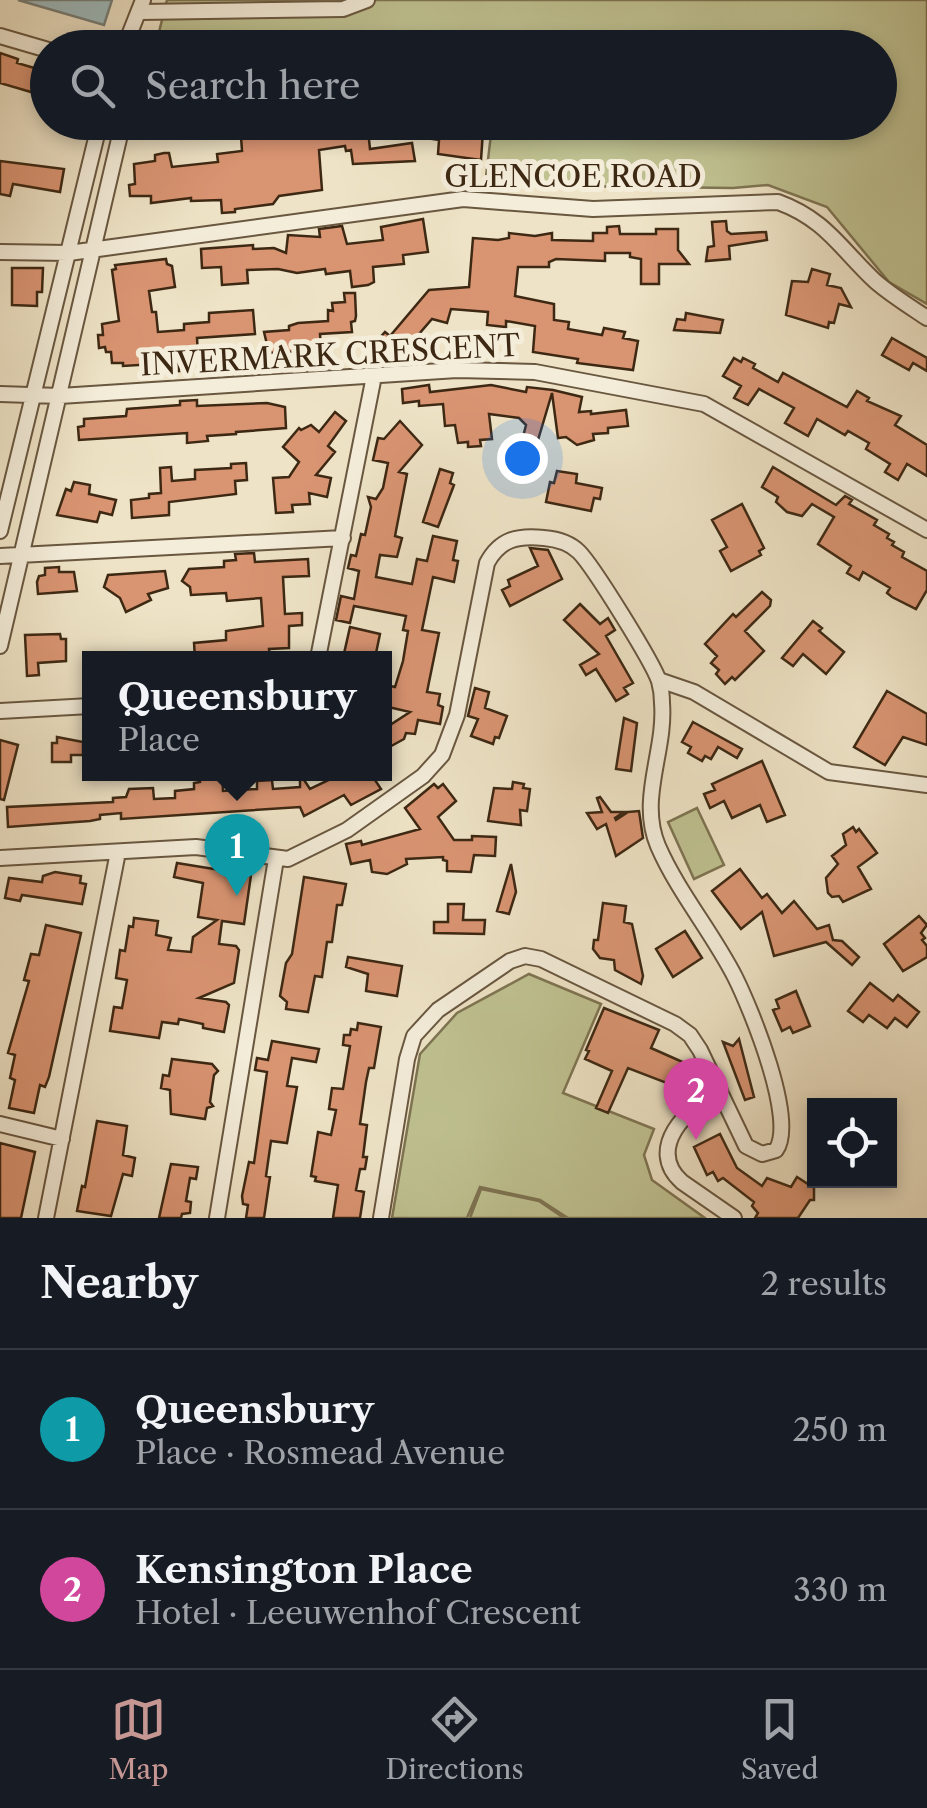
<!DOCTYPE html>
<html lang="en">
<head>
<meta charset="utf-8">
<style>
	body { margin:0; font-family:"Libre Caslon Text",serif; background:#20242c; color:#f1f3f6 }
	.controls { position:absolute; right:30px; bottom:30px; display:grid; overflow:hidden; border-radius:0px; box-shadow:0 5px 15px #0003 }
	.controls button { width:90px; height:90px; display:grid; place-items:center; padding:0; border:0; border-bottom:2px solid #363941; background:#171b24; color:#f1f3f6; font:50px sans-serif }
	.you { position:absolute; left:522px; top:458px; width:35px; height:35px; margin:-25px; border:8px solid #fff; border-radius:50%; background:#1a73e8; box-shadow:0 0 0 15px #1a73e833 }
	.badge { display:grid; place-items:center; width:65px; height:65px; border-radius:50%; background:#c59692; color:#fff; font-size:32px; font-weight:700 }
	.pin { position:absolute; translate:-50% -82px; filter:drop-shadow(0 2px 5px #0008) }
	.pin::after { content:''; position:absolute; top:52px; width:35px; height:30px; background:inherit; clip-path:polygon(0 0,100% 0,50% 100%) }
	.popup { position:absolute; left:82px; top:651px; width:310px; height:130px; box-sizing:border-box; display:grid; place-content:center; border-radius:0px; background:#171b24; filter:drop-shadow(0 2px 8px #0005); font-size:32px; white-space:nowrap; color:#9ea1a6 }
	.popup b { font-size:38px; color:#f1f3f6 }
	.popup::after { content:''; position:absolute; left:50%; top:100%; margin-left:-20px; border:20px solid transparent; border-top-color:#171b24 }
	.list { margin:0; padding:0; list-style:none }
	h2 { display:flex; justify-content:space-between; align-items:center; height:130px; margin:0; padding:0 40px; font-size:42px }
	h2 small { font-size:32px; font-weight:400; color:#9ea1a6 }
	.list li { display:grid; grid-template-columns:65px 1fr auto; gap:30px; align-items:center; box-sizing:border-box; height:160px; padding:0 40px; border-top:2px solid #363941 }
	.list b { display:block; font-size:38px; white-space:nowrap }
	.list p { margin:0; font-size:32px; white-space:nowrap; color:#9ea1a6 }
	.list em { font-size:32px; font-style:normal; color:#9ea1a6 }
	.icon { flex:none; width:55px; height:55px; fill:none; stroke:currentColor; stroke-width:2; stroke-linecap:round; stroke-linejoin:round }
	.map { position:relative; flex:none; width:927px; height:1218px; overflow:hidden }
	.search { position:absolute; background:#171b24; box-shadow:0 5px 15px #0003; left:30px; right:30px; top:30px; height:110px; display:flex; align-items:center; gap:25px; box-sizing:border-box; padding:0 35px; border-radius:55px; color:#9ea1a6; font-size:38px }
	.sheet { height:450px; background:#171b24 }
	nav { display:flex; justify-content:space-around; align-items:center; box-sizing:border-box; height:140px; border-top:2px solid #363941; background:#171b24; font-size:28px; color:#9ea1a6 }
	nav a { display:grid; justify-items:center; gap:5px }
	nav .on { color:#c59692 }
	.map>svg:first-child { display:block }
	.green { fill:#bfc191; stroke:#7e7452; stroke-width:2.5 }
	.water { fill:#9ebbbf; stroke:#77807a; stroke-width:2.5 }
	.building { fill:#d99472; stroke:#3d2813; stroke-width:2.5 }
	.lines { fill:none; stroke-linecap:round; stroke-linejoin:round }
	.minor-casing { stroke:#695740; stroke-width:18 }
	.minor { stroke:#f4edda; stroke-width:14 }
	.labels { text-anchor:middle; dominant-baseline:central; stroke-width:10; stroke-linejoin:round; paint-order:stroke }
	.street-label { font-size:30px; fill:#3d2813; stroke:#f4edda }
</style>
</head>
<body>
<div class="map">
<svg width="927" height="1218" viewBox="0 0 927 1218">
	<rect width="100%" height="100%" fill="#eee3c6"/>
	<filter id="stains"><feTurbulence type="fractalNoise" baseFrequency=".002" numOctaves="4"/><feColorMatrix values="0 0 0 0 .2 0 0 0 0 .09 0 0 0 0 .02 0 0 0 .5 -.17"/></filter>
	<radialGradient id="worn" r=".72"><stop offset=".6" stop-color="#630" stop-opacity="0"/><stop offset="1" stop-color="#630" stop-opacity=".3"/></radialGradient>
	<path class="green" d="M167,0H927V304L889,282L827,207L768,185L733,188L485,185L492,126L472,123L880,122V48H155Z
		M697,808L724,865L694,879L668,822Z
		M529,974L601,1004L563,1093L654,1129L644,1155L652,1180L705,1218H568L540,1200L480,1187L467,1218H392L420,1054L457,1013Z
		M481,1189L539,1201L564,1218H470Z"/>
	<path class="water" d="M18,0H112L104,25Z"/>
	<path class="building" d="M0,53L18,59L17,63L48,72V97L0,83Z
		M240,122H360L362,131L368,130L370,149L412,143L415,161L353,164L351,150L346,151L345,146L319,150L322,190L279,196L273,204L235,209V212L222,213L221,200L191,201V198L151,203V196H130L129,185L135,184L134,164L155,161V155L164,153H169L172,167L218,162L217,154L242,151Z
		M428,122L483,131L481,160L438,154L439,140L426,138Z
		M0,161L64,169L60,192L13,184L10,196L0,194Z
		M423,219L428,252L403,255L404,264L373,267L374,282L368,285L352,287L350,271L326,274L325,269L297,273L278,269L247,270L248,283L222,285L221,267L202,268L201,249L253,245V249L274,248L286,253L288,235L320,237L319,229L342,226L347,244L383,240L381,227Z
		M726,221L727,231L731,234L766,232L767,240L729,246L730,259L706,261L708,247L714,246L712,222Z
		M619,226L620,234H656V229H678V250L689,264H659V284H641V259L630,257V253H605V261L556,259L549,262V267H518L515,296L554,304V320L569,322L568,329L602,335L604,328L625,332L623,338L638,341L633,370L577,363L578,359L533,352L535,326L506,321V327L487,325L488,312L451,309L447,323L432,319L406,349L401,345L385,364L369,350L385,332L390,336L429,290L469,287L473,238L498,240L509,238V233L535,236L552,233V240L593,241V233H607V227Z
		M166,259L167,264L172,266L175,287L149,291L152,312H156L158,332L184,330V324L209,322V313L253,310L255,334L197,338L198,355L188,356V361L178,362L179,371L156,373L155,364L123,366V363H112L111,352H106L105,347L99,348L98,335H103L102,324L119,321L112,270L116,269L115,265Z
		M12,268H43L42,292H37V306L12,305Z
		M812,269L830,274L827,285L841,288L851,307L839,304L834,323L829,322L828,328L786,315L792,281L808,282Z
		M344,293H355L356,316L355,321L351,322L352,332L320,334L321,350L269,353L264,332L289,330V326L298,323L328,321V310L333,311L332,303L345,302Z
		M686,313L723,320L720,333L674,330L677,319L685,320Z
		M892,338L927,358V371L913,363L909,370L882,355Z
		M734,358L741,362L743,358L755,364L753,368L778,382L783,373L847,407L857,391L869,398L867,401L901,416L895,425L927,445V476L907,464L898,480L885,472L890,464L866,449L869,443L848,431L845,435L817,419L808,436L785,423L794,408L759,389L748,405L734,398L741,386L723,376Z
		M429,385L430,392L491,385L526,392L527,387L553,390L582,397L579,412L591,411V414L626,410L628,426L608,428V433L593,434L594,440L577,445L566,437L558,438L552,393L538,440L523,437L526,425L519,418L489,414L492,439L480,440L481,446L468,447V442L458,443L455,425L445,426L443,404L419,406V401L403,403L402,389Z
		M197,400V406L267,403L285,407L286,428L236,432V434L207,436L208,441L187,443V433L79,440L78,427L84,426V419L126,416L127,409L180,405V401Z
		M335,412L346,421L328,446L335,452L316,475L331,478L327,497L309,493L310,504L292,505L293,512L276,513L273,478L289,477L299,462L283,447L299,428L301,430L311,425L319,432Z
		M400,421L422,445L399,472L407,474L395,536L402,538L397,557L380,555L376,577L412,584L417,559L427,561L433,536L457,541L453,560L458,561L454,582L433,577L422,630L439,633L427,692L440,694L438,705L443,707L440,724L418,720L415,734L406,733L404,739L384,750V729L410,712L384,706L386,685L395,687L403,661L408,631L403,630L406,616L354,606L350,623L336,620L341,596L354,599L359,571L348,568L351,555L356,556L361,534L365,535L371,507L368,497L376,499L383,488L388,463L373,460L378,438L384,439Z
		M246,463L247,480L235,481L236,494L169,502V515L132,518L131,500L149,498V494L161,493L160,468L171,467L172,481L195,479V470L231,468V464Z
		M773,467L836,505L845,496L852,500L849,504L877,520L874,525L889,534L887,538L894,542L892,545L904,552L902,557L927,571V590L916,609L892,597L887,593L890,588L863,572L859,580L847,573L851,566L818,544L834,517L812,504L802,516L787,512L776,502L778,497L762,487Z
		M440,469L453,473L450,483L454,485L438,527L423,522Z
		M557,471L577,474L576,483L602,488L600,499L594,498L591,511L546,502L550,482L554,483Z
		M74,482L90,485L89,494L116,500L112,515L100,512L97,522L57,515L66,489L71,491Z
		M742,504L764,548L759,551L761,555L731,571L720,551L727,547L712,520Z
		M530,548L548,550L562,579L510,606L502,590L510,586L508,580L538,566Z
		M254,553L255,562L308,559L309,576L283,577L285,614L302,613V625L289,626V648L269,649L270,658H195L194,643L226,640V631L263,626L261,598L227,601L226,593L191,595L190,587L182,581L189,569L224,567V561L236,560L235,554Z
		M59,567V572H74L77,591L38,594L37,582L39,576L45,575V568Z
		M165,571L168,588L148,594L151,600L126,612L120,598L104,587L108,575Z
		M762,592L771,600L770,606L745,631L764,651L735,680L732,677L725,684L716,674L719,670L711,663L717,656L705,644L733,614L736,617Z
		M580,604L600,624L608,618L615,630L606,636L633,683L624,688L628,694L616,701L596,669L586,675L580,665L599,654L564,620Z
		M813,621L822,628L819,631L844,652L826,674L803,654L793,666L782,658Z
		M350,627L380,634L375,658H343Z
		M60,634L61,639H66V661L38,663L39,675L27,676L25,635Z
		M475,688L489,692L485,708L507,716L499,738L495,737L493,744L471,736L478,719L468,716Z
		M887,691L927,714V745L903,737L885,765L854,747Z
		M624,718L637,723L631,771L616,769Z
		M693,722L742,749L737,758L718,747L711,759L705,756L702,761L688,753L691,747L682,742Z
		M57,737L83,742V755H71V762H52V743H57Z
		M0,740L18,745L4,800L0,799Z
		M762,761L785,815L767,822L760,805L732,818L724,801L710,808L704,794L715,790L712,784Z
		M200,774H222L223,791L257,789V781L272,780L273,789L300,787V774L310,789L341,774H371L381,789L351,805L344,795L304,816L300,807L121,819V813L100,815V819L90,821L8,827L7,807L113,802V798L126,797L129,789L153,788L154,799L175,798V791L194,789V783L200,782Z
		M513,782L524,784L523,788L530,789L527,811L520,810L521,825L488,821L494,788L512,789Z
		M434,784L438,788L443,784L456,801L438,817L454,840H472V836L496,837L495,856L474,855L471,872L447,871V861L443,860V857L406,859L407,864L387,874L372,872L370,860L351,864L346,844L361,841L362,845L420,829L405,808Z
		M600,797L611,812H624L615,818L616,820L628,812L639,811L643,838L616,856L606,824L597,829L587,813L602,812L597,798Z
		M853,827L856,832L859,829L877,853L858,867L871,889L843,902L839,896L832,897L828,893L826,878L838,864L832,856L846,845L843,834Z
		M177,863L251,875L244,924L222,921L219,944L236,946L239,950L234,983L199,998L226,1002L229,1005L224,1032L203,1028V1024L179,1019L178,1024L162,1022L159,1038L110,1031L114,1007L122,1008L127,980L116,978L120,950L125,951L129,926L133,927L134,918L158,921L156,935L171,938L168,950L191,952L193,937L217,920L198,917L203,883L174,877Z
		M511,864L516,892L509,914L497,911Z
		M740,869L762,898L767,894L782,913L794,901L817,929L829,925L833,940L842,941L859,957L852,965L826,942L774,956L762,912L741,929L712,891Z
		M55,872L81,876L80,883L86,884L82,904L22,895L20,901L5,898L9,878L42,882L43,876Z
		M304,877L346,884L342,905H337L332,942H327L322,977L315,976L308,1012L286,1009L287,1002L280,996L286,963L292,954Z
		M603,903L626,906L624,922L632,924L643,976L641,984L615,970L614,960L600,958L593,949L594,940H598Z
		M448,904H464L463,920H485L484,934L434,933V922H448Z
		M919,916L927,925L921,933L925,938L922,940L927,946V957L903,971L884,944Z
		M46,925L81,933L49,1077L45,1087L40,1085L34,1113L9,1108L15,1080L10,1078L15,1055L8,1053L29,981L24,980L31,954L39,955Z
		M685,931L702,958L673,977L656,949Z
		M348,957L402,966L397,996L366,991L368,974L346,967Z
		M870,983L893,1001L898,995L919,1012L907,1027L895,1018L887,1028L869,1015L863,1022L848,1011Z
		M796,991L810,1026L793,1033L790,1027L782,1031L773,1010L779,1008L776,1000Z
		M604,1008L659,1030L651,1048L687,1064L677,1087L628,1068L608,1113L596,1108L612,1071L585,1059L589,1051L586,1050Z
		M358,1023L381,1027L374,1068H369L366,1082L360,1124L367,1125L363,1157H367L365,1169H360L356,1190L364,1192L360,1218H333L338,1185L315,1181L316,1177L311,1176L318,1132L331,1135L336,1110L329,1109L332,1088L343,1089L350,1046L343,1045L344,1035H350L351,1029L357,1030Z
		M739,1039L754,1097L745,1100L723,1042L733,1046Z
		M272,1041L319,1049L316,1062L292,1058L287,1086L297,1087L287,1143L271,1141L266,1176L270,1177L264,1218H246L248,1205L243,1204L242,1196L249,1162L254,1163L267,1072L255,1070L257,1058L268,1060Z
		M172,1059L212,1064L218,1071L214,1075L210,1102L213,1106L207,1108L205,1119L171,1114L170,1090L161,1088L163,1075L169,1076Z
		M97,1121L127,1126L123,1155L135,1158L132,1176L123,1174L111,1216L77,1211L82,1186L85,1187Z
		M720,1134L737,1168L762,1186L767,1178L791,1187L797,1177L814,1188V1200H810L798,1218H755L758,1213L752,1206L754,1202L723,1178L718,1181L713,1172L707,1175L694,1147Z
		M0,1143L35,1152L21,1218H0Z
		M171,1164L198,1167L196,1179L190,1178L186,1201L191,1202L190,1213L182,1214L181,1218H159Z"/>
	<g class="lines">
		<defs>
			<path id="minor" d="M141,12L343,9L367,0
				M0,36L48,50
				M124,48L143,0
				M0,252L69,253L463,199L593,209L778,202C825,219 840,248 875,281C891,295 909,306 927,318
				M0,394L60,396L457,370L535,372L704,404L927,530
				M0,531L100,122
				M0,556L343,538
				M0,646L123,122
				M318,658L374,376
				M659,680L694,692L829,772L927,785
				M0,711L90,706
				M0,858L196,847L288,859L347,830L423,776L442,755L457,715L487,563C500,539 518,535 544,538C556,539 570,543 579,552C593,566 652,661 659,681C661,688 662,696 662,703C666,751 638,799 658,846C678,892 712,932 735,977C751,1009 797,1121 776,1150L762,1154L746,1146L700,1050L690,1035L675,1024L541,959L525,956L510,961L438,1010L414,1036L407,1059L381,1218
				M720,1091C687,1107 645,1149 682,1182L734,1218
				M0,1124L62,1139
				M46,1218L118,852
				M217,1218L276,859"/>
		</defs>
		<use href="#minor" class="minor-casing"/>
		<use href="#minor" class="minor"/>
	</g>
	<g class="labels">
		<g class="street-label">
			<text x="573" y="176">GLENCOE ROAD</text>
			<text transform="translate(330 355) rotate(-3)">INVERMARK CRESCENT</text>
		</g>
	</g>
	<rect width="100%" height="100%" filter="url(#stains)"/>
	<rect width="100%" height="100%" fill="url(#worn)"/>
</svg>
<div class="controls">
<button><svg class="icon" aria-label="locate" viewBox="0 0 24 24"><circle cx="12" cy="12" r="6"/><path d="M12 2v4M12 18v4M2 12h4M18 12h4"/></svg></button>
</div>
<div class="you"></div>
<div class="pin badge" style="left:237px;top:896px;background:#0f9aa8">1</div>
<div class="popup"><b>Queensbury</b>Place</div>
<div class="pin badge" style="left:696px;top:1140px;background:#d1479c">2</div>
<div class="search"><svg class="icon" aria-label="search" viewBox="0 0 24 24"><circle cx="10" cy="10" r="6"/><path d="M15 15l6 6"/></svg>Search here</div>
</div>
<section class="sheet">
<h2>Nearby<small>2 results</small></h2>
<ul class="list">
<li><span class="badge" style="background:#0f9aa8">1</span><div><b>Queensbury</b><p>Place · Rosmead Avenue</p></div><em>250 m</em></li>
<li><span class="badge" style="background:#d1479c">2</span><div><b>Kensington Place</b><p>Hotel · Leeuwenhof Crescent</p></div><em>330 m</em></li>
</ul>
</section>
<nav>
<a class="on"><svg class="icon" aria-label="map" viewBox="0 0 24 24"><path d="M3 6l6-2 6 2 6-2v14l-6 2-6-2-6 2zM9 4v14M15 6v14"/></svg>Map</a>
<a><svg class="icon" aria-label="directions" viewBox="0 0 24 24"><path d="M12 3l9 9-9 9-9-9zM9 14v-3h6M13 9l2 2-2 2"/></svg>Directions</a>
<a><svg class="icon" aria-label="saved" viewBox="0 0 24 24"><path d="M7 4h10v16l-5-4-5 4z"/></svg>Saved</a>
</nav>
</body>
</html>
